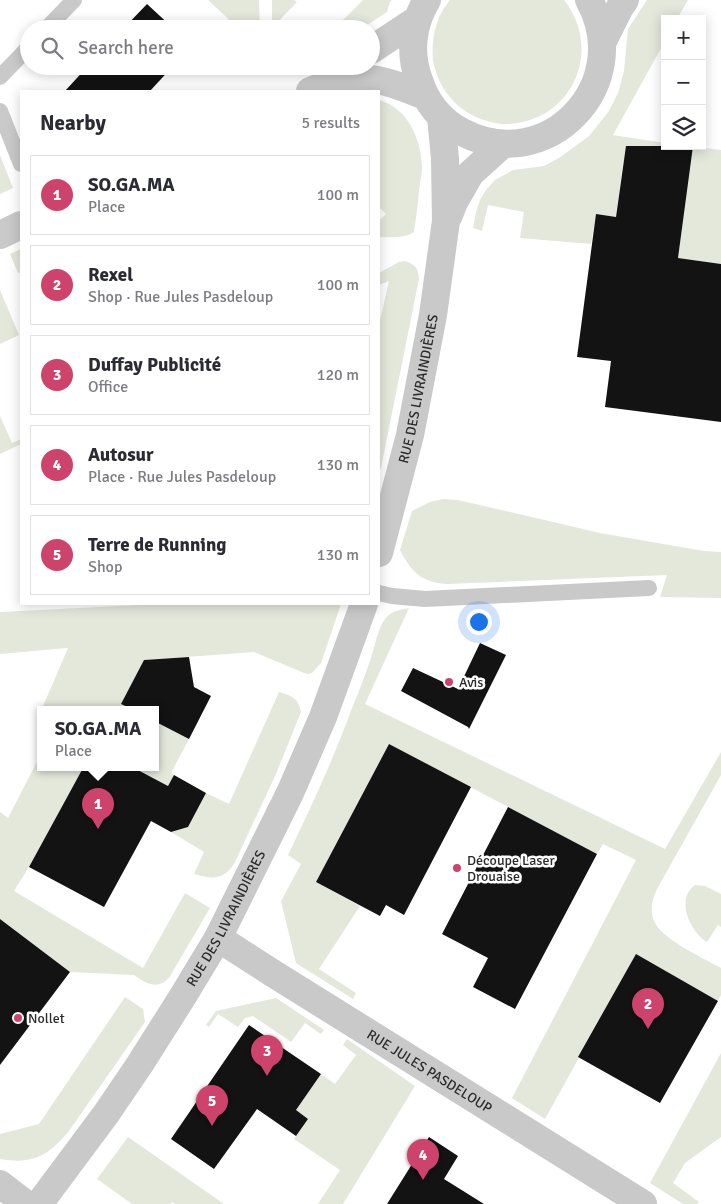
<!DOCTYPE html>
<html lang="en">
<head>
<meta charset="utf-8">
<style>
	body { margin:0; font-family:Signika,sans-serif; background:#f7f7f7; color:#2b2b33 }
	.controls { position:absolute; right:15px; top:15px; display:grid; overflow:hidden; border-radius:0px; box-shadow:0 2px 12px #0003 }
	.controls button { width:45px; height:45px; display:grid; place-items:center; padding:0; border:0; border-bottom:1px solid #e1e1e2; background:#fff; color:#2b2b33; font:25px sans-serif }
	.you { position:absolute; left:478px; top:621px; width:18px; height:18px; margin:-12px; border:4px solid #fff; border-radius:50%; background:#1a73e8; box-shadow:0 0 0 8px #1a73e833 }
	.badge { display:grid; place-items:center; width:32px; height:32px; border-radius:50%; background:#cd436c; color:#fff; font-size:16px; font-weight:700 }
	.pin { position:absolute; translate:-50% -41px; filter:drop-shadow(0 1px 2px #0008) }
	.pin::after { content:''; position:absolute; top:26px; width:18px; height:15px; background:inherit; clip-path:polygon(0 0,100% 0,50% 100%) }
	.popup { position:absolute; left:37px; top:706px; width:122px; height:65px; box-sizing:border-box; display:grid; place-content:center; border-radius:0px; background:#fff; filter:drop-shadow(0 1px 4px #0005); font-size:16px; white-space:nowrap; color:#7c7c81 }
	.popup b { font-size:19px; color:#2b2b33 }
	.popup::after { content:''; position:absolute; left:50%; top:100%; margin-left:-10px; border:10px solid transparent; border-top-color:#fff }
	.list { margin:0; padding:0; list-style:none }
	h2 { display:flex; justify-content:space-between; align-items:center; height:65px; margin:0; padding:0 20px; font-size:21px }
	h2 small { font-size:16px; font-weight:400; color:#7c7c81 }
	.list li { display:grid; grid-template-columns:32px 1fr auto; gap:15px; align-items:center; box-sizing:border-box; height:80px; margin:0 10px 10px; padding:0 10px; border:1px solid #e1e1e2; border-radius:0px }
	.list b { display:block; font-size:19px; white-space:nowrap }
	.list p { margin:0; font-size:16px; white-space:nowrap; color:#7c7c81 }
	.list em { font-size:16px; font-style:normal; color:#7c7c81 }
	.icon { flex:none; width:28px; height:28px; fill:none; stroke:currentColor; stroke-width:2; stroke-linecap:round; stroke-linejoin:round }
	.map { position:relative; flex:none; width:721px; height:1204px; overflow:hidden }
	.search { position:absolute; background:#fff; box-shadow:0 2px 12px #0003; left:20px; top:20px; width:360px; height:55px; display:flex; align-items:center; gap:12px; box-sizing:border-box; padding:0 18px; border-radius:28px; color:#7c7c81; font-size:19px }
	.panel { position:absolute; background:#fff; box-shadow:0 2px 12px #0003; left:20px; top:90px; width:360px; height:515px; border-radius:0px }
	.map>svg:first-child { display:block }
	.green { fill:#e4e8db }
	.building { fill:#131313 }
	.lines { fill:none; stroke-linecap:round; stroke-linejoin:round }
	.service { stroke:#c9c9c9; stroke-width:16 }
	.minor { stroke:#c9c9c9; stroke-width:28 }
	.tertiary { stroke:#c9c9c9; stroke-width:28 }
	.poi-dot { fill:#cd436c; stroke:#fff; stroke-width:2 }
	.labels { text-anchor:middle; dominant-baseline:central; stroke-width:5; stroke-linejoin:round; paint-order:stroke }
	.street-label { font-size:14px; fill:#2c2c2c; stroke:#fff }
	.poi-label { font-size:14px; fill:#2c2c2c; stroke:#fff; text-anchor:start }
</style>
</head>
<body>
<div class="map">
<svg width="721" height="1204" viewBox="0 0 721 1204">
	<rect width="100%" height="100%" fill="#fff"/>
	<path class="green" d="M208,0H259L260,29H239Z
		M272,0H294L297,2L272,28Z
		M363,0H392L390,2L387,12L361,29H334Z
		M450,0H564C605,52 570,125 503,124C488,123 473,117 461,108C446,96 436,79 433,60C431,39 436,16 450,0Z
		M647,0H688L677,19H665V41L613,135L665,143V146H691L721,150V264L678,258L689,172L623,163L616,217L596,215L591,244L520,238L524,212L488,205L482,231L473,228L476,212L480,200L486,190L495,180L513,170L544,166L559,158L589,136L609,111L618,93L624,71L628,29Z
		M379,100C408,108 421,139 422,167C422,174 420,182 419,190C418,204 416,218 414,232C403,239 391,237 379,237V221L386,214L379,207Z
		M0,155L13,188L0,194Z
		M21,249V272L18,273L10,254Z
		M405,261C415,264 419,269 419,279L381,468L379,472V325L389,281L379,285V273L399,262Z
		M0,290L19,335L0,344Z
		M0,416L12,443L21,439V444L0,454Z
		M443,499L458,500L600,533L704,551L721,552V598L660,597L667,575L449,584C422,583 412,573 400,550L412,511L430,502Z
		M158,604H341L321,663L312,673L308,674L304,673L254,652L145,660L122,704L134,710H50L43,706L68,648L0,654V612Z
		M409,608L365,704L665,849L721,752V775L657,889C652,900 649,911 655,923C664,940 703,958 721,968V995L718,1001L636,955L545,1119L512,1098L636,860L603,844L597,854L389,744L316,882L360,906L319,969L356,993L353,999L296,963L281,901L301,864L288,855C311,807 334,758 352,708C359,692 365,675 371,658C375,646 377,630 385,619C391,611 399,610 409,608Z
		M279,692C292,696 298,697 301,712L276,774L234,864C222,881 212,879 194,874L204,852L171,832L188,827L206,793L229,804Z
		M156,722L189,739L171,773L174,775L168,786L134,768H156Z
		M40,756L41,768H83L29,867L14,891L143,968L185,893L210,908L169,978C157,990 147,984 134,975L70,972L0,919V812L8,818Z
		M695,885L705,886L721,894V927L718,925L707,942C690,932 675,899 695,885Z
		M125,997L143,1009L145,1022L69,1131C49,1155 33,1165 0,1159V1134L39,1124Z
		M276,998L324,1030L321,1034L305,1023L291,1042L253,1016L245,1018L238,1027L218,1014L209,1027L206,1025L216,1011Z
		M347,1039L415,1086L343,1204H318L340,1170L294,1139L308,1119L296,1110L321,1074L335,1084L356,1055L343,1045Z
		M721,1053V1137L685,1163L673,1183L699,1202L697,1204H683L650,1183Z
		M128,1137L224,1204H175L172,1202L171,1204H132L97,1179Z"/>
	<path class="building" d="M147,4L174,29H123Z
		M88,66H173L150,91H65Z
		M626,146H693L678,258L721,264V422L605,407L611,361L577,357L596,214L616,217Z
		M480,643L506,655L469,729L468,727L401,691L413,668L458,689Z
		M189,657L194,687L211,696L189,739L156,722V710H134L121,704L144,660Z
		M389,744L471,787L404,915L386,905L380,916L316,882Z
		M83,768H134L168,786L174,775L206,793L188,827L171,832L151,821L104,907L29,867Z
		M508,807L597,854L515,1009L473,987L488,958L442,934Z
		M0,919L70,972L0,1065Z
		M636,954L718,1001L660,1103L578,1057Z
		M249,1025L321,1074L296,1110L308,1119L296,1136L257,1109L214,1169L171,1139Z
		M429,1137L458,1156L444,1179L484,1204H387Z"/>
	<g class="lines">
		<path class="service" d="M46,29L74,0
			M0,77L29,47
			M0,111L21,164
			M379,593L392,596L425,599L649,588"/>
		<g class="minor">
			<path d="M449,215L454,202L470,174L503,144"/>
			<path id="s1" d="M379,553L410,435L433,315L446,221L445,159L441,117"/>
			<path id="s2" d="M218,938L274,974L643,1204"/>
			<path d="M0,1184L26,1204"/>
			<path id="s3" d="M39,1204L106,1114L140,1064L183,996L218,938L290,793L323,717L364,604"/>
		</g>
		<path class="tertiary" d="M427,0C412,24 409,54 419,80C426,102 441,121 462,132C547,177 636,84 589,0
			M602,43L620,7L625,0
			M371,50L418,19
			M310,91C323,86 337,79 351,78C377,76 402,87 425,96
			M0,235L21,225"/>
	</g>
	<g class="poi-dot">
		<circle cx="449" cy="682" r="5"/>
		<circle cx="457" cy="868" r="5"/>
		<circle cx="18" cy="1018" r="5"/>
	</g>
	<g class="labels">
		<g class="street-label">
			<text stroke="none"><textPath href="#s1" startOffset="169">RUE DES LIVRAINDIÈRES</textPath></text>
			<text stroke="none"><textPath href="#s3" startOffset="342">RUE DES LIVRAINDIÈRES</textPath></text>
			<text stroke="none"><textPath href="#s2" startOffset="250">RUE JULES PASDELOUP</textPath></text>
		</g>
		<g class="poi-label">
			<text x="459" y="682">Avis</text>
			<text x="467" y="860">Découpe Laser<tspan x="467" dy="16">Drouaise</tspan></text>
			<text x="28" y="1018">Nollet</text>
		</g>
	</g>
</svg>
<div class="controls">
<button>+</button>
<button>−</button>
<button><svg class="icon" aria-label="layers" viewBox="0 0 24 24"><path d="M12 4l9 5-9 5-9-5zM3 14l9 5 9-5"/></svg></button>
</div>
<div class="you"></div>
<div class="pin badge" style="left:98px;top:829px">1</div>
<div class="popup"><b>SO.GA.MA</b>Place</div>
<div class="pin badge" style="left:648px;top:1029px">2</div>
<div class="pin badge" style="left:267px;top:1076px">3</div>
<div class="pin badge" style="left:423px;top:1180px">4</div>
<div class="pin badge" style="left:212px;top:1126px">5</div>
<div class="search"><svg class="icon" aria-label="search" viewBox="0 0 24 24"><circle cx="10" cy="10" r="6"/><path d="M15 15l6 6"/></svg>Search here</div>
<section class="panel">
<h2>Nearby<small>5 results</small></h2>
<ul class="list">
<li><span class="badge">1</span><div><b>SO.GA.MA</b><p>Place</p></div><em>100 m</em></li>
<li><span class="badge">2</span><div><b>Rexel</b><p>Shop · Rue Jules Pasdeloup</p></div><em>100 m</em></li>
<li><span class="badge">3</span><div><b>Duffay Publicité</b><p>Office</p></div><em>120 m</em></li>
<li><span class="badge">4</span><div><b>Autosur</b><p>Place · Rue Jules Pasdeloup</p></div><em>130 m</em></li>
<li><span class="badge">5</span><div><b>Terre de Running</b><p>Shop</p></div><em>130 m</em></li>
</ul>
</section>
</div>
</body>
</html>
